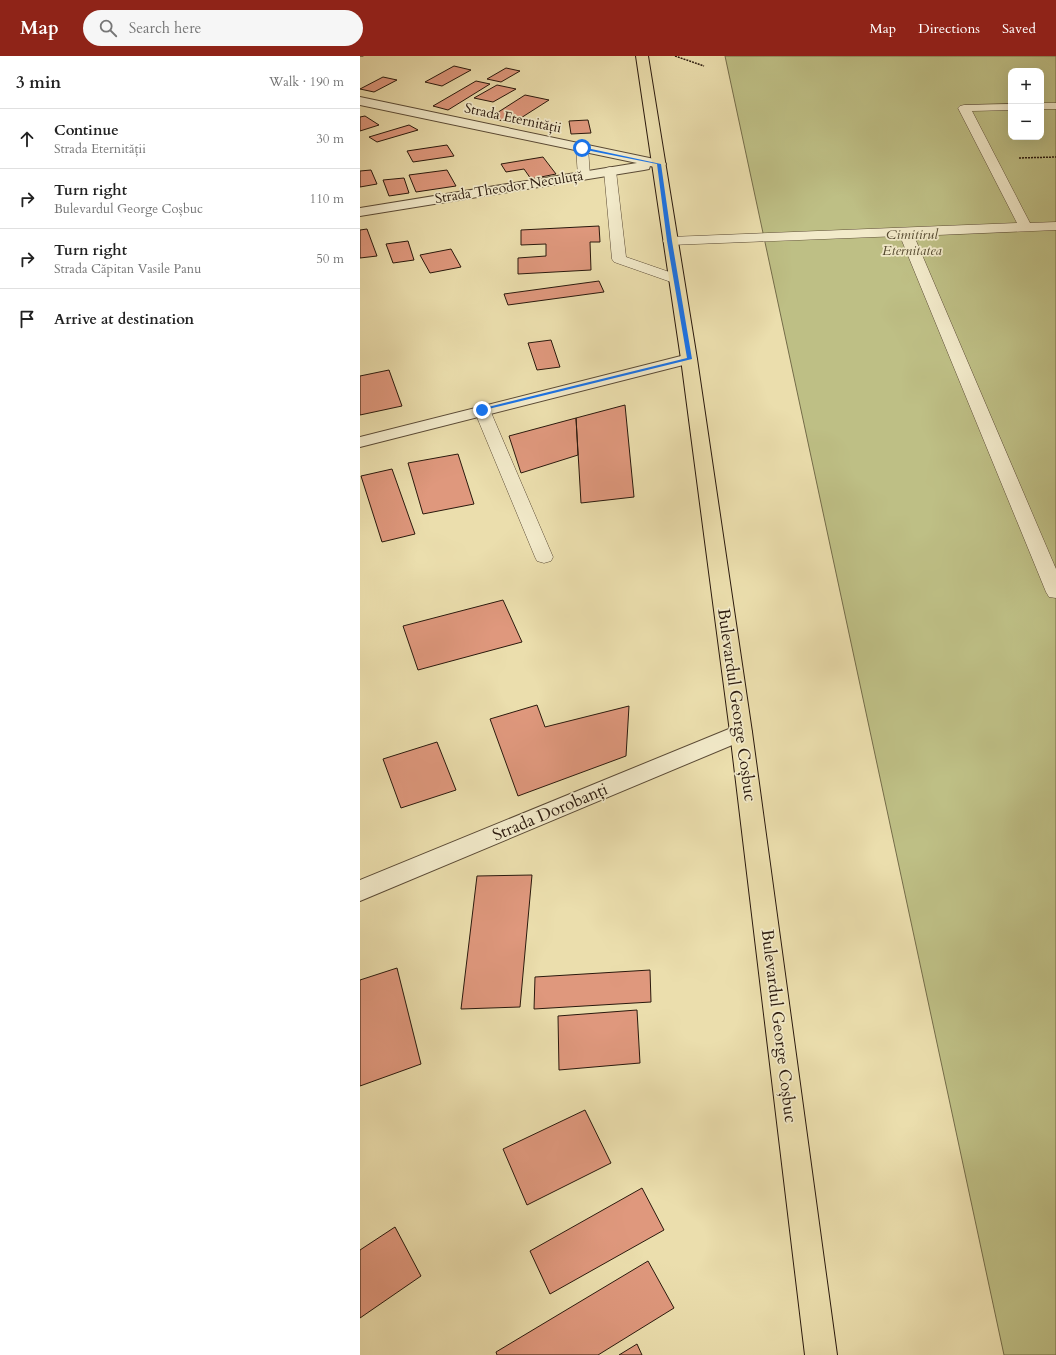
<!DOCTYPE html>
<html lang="en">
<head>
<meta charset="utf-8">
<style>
	body { margin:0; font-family:Cardo,serif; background:#f6f6f6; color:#222 }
	.controls { position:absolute; right:12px; top:12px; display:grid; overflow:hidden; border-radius:8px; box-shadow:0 4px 16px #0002 }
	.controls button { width:36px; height:36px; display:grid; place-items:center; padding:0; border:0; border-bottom:1px solid #e0e0e0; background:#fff; color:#222; font:20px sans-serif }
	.stop { position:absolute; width:12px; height:12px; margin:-9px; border:3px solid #1a73e8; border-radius:50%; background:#fff }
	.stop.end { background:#1a73e8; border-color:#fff; box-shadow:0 1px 4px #0008 }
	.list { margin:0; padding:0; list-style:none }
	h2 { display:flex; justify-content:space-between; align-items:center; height:52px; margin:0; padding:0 16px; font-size:17px }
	h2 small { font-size:13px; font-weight:400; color:#767676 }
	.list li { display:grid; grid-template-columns:26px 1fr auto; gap:12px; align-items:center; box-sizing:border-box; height:60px; padding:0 16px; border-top:1px solid #e0e0e0 }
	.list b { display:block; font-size:15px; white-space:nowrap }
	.list p { margin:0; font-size:13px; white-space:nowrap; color:#767676 }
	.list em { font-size:13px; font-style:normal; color:#767676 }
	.icon { flex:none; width:22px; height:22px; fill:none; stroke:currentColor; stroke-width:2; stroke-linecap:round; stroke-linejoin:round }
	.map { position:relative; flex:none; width:696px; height:1299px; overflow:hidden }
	header { display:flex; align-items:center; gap:24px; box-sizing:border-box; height:56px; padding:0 20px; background:#8f2418; color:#fff }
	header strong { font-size:19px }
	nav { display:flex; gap:22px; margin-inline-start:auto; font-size:14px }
	.search { width:280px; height:36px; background:#f6f6f6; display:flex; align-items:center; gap:10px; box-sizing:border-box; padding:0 14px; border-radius:22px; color:#767676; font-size:15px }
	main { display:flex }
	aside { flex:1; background:#fff }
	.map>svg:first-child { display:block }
	.green { fill:#bebf85; stroke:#746c49; fill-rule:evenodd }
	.building { fill:#df987d; stroke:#2a190d }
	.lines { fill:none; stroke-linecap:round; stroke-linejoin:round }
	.service-casing { stroke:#5a4a35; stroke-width:1 }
	.minor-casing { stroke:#5a4a35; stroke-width:2 }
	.primary-casing { stroke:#2a190d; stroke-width:2 }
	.path { stroke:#2a190d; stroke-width:1.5; stroke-dasharray:2 1; stroke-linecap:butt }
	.service { fill:#f2eaca; fill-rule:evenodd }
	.minor { fill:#f2eaca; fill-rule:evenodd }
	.primary { fill:#ebdead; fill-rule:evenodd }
	.tram { stroke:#2a190d; stroke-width:1 }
	.route { fill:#1a73e8 }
	.labels { text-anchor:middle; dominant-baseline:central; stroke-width:3.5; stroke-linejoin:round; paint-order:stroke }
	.far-street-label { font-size:14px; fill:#2a190d; stroke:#f2eaca }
	.far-park-label { font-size:14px; font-style:italic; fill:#564b31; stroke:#f2eaca }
	.street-label { font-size:17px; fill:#2a190d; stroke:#f2eaca }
</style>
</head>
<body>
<header>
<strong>Map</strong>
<div class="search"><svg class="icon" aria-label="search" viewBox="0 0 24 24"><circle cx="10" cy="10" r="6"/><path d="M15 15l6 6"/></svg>Search here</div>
<nav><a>Map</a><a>Directions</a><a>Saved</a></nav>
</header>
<main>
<aside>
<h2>3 min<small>Walk · 190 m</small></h2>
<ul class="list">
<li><svg class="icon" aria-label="ahead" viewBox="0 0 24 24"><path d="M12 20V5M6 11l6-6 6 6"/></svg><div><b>Continue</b><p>Strada Eternității</p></div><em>30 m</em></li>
<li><svg class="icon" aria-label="right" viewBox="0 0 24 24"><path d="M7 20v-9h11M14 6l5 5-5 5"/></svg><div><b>Turn right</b><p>Bulevardul George Coșbuc</p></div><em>110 m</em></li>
<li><svg class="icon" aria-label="right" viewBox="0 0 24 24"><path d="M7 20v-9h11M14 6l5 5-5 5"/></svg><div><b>Turn right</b><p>Strada Căpitan Vasile Panu</p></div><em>50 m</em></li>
<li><svg class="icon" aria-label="arrive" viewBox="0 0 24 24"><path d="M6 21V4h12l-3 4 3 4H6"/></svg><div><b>Arrive at destination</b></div></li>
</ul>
</aside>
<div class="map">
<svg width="696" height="1299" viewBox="0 0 696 1299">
	<rect width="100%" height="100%" fill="#ebdead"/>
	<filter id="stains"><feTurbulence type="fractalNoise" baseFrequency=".005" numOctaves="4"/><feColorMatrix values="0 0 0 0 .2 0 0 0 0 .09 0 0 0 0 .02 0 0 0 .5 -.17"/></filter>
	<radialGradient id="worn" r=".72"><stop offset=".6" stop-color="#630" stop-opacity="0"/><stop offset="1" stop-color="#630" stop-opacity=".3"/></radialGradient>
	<path class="green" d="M365,0H696V1299H644ZM651,15H681V81H651Z"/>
	<path class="building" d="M94,10L111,14L82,30L65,26Z
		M146,12L160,15L141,26L127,23Z
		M23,21L37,24L14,36L0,33Z
		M116,25L130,28L88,54L73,50Z
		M137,29L156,33L133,46L114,42Z
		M165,39L189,44L153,67L129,62Z
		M5,60L19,69L0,75V61Z
		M228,64L231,77L211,78L209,65Z
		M49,69L58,74L17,86L9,81Z
		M87,89L94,100L53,106L47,95Z
		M183,101L196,118L171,123L164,113L146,116L141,108Z
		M11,114L17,128L0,131V115Z
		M87,114L96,130L56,136L49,119Z
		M44,122L49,137L29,140L23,124Z
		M239,170L240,186H230L231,214L158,218V202L186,200V188L161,189V174Z
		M7,173L17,200L0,202V174Z
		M48,185L54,204L33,207L26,188Z
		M91,193L101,211L70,217L60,199Z
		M239,225L244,236L148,249L144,238Z
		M191,284L200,311L177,314L168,287Z
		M29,314L42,350L0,359V320Z
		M265,349L274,441L221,447L216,362Z
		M216,362L218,399L161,417L149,380Z
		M98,398L114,448L63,458L48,407Z
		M32,413L55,478L22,486L1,420Z
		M143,544L162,586L58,614L43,570Z
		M177,649L185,671L269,650L266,700L158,740L130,663Z
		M77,686L96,734L41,752L23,703Z
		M172,819L160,951L101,953L117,820Z
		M37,912L61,1008L0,1030V924Z
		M290,914L291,946L174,953L175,921Z
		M277,954L280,1007L199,1014L198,960Z
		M225,1054L251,1107L167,1149L143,1093Z
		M282,1132L304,1174L190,1238L170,1195Z
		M35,1171L61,1220L0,1262V1194Z
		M288,1205L314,1252L238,1299H137L136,1296Z
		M277,1288L282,1299H259Z"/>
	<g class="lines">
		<defs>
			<path id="service" d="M681,47H696V53H681Z
				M651,48V54L612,55L670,167L696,166V174L554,180L696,513V542L689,541L686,536L540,180L310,189L305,188L303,185L305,182L310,181L657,167L598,52L600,50L604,49Z
				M222,88L226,89L228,92L230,120L228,123H220L218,120L216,92L218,89Z
				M250,111L254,112L256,115L266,201L321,220L323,223L321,226L316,227L311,226L254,206L252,203L244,115L246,112Z
				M122,349L128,351L130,354L193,501L191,505L184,507L177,505L175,501L114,354L116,351Z"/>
			<path id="minor" d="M0,41L299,104L304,105L306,108L304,111L299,112L290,110L289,113L284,114L0,160V152L277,107L0,49Z
				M329,298L335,300L337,303L335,306L0,391V381Z
				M381,668L389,670L392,676L389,682L0,845V824Z"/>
			<path id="primary" d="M276,0H288L337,303L392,676L477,1299H445L370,676L321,303Z"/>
		</defs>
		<use href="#service" class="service-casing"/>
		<use href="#minor" class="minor-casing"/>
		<use href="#primary" class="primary-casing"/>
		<path class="path" d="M315,0L344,10
			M659,102L696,101"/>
		<use href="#service" class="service"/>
		<use href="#minor" class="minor"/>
		<use href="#primary" class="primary"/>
		<path class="tram" d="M0,0H3"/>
	</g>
	<path class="route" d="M222,91L301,108L312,185L332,303L120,355V353L327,302L307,185L297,108L221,93Z"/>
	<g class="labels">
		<g class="far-street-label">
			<text transform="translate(153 62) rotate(12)">Strada Eternității</text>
			<text transform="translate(149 131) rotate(-9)">Strada Theodor Neculuță</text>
		</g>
		<g class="far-park-label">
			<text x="552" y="178">Cimitirul<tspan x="552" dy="16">Eternitatea</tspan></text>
		</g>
		<g class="street-label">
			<text transform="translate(377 649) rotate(82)">Bulevardul George Coșbuc</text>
			<text transform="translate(190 756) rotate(-23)">Strada Dorobanți</text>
			<text transform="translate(419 970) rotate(83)">Bulevardul George Coșbuc</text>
		</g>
	</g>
	<rect width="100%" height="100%" filter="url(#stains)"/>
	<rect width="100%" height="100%" fill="url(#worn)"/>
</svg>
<div class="controls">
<button>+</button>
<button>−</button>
</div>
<div class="stop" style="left:222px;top:92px"></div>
<div class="stop end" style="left:122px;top:354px"></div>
</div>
</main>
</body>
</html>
